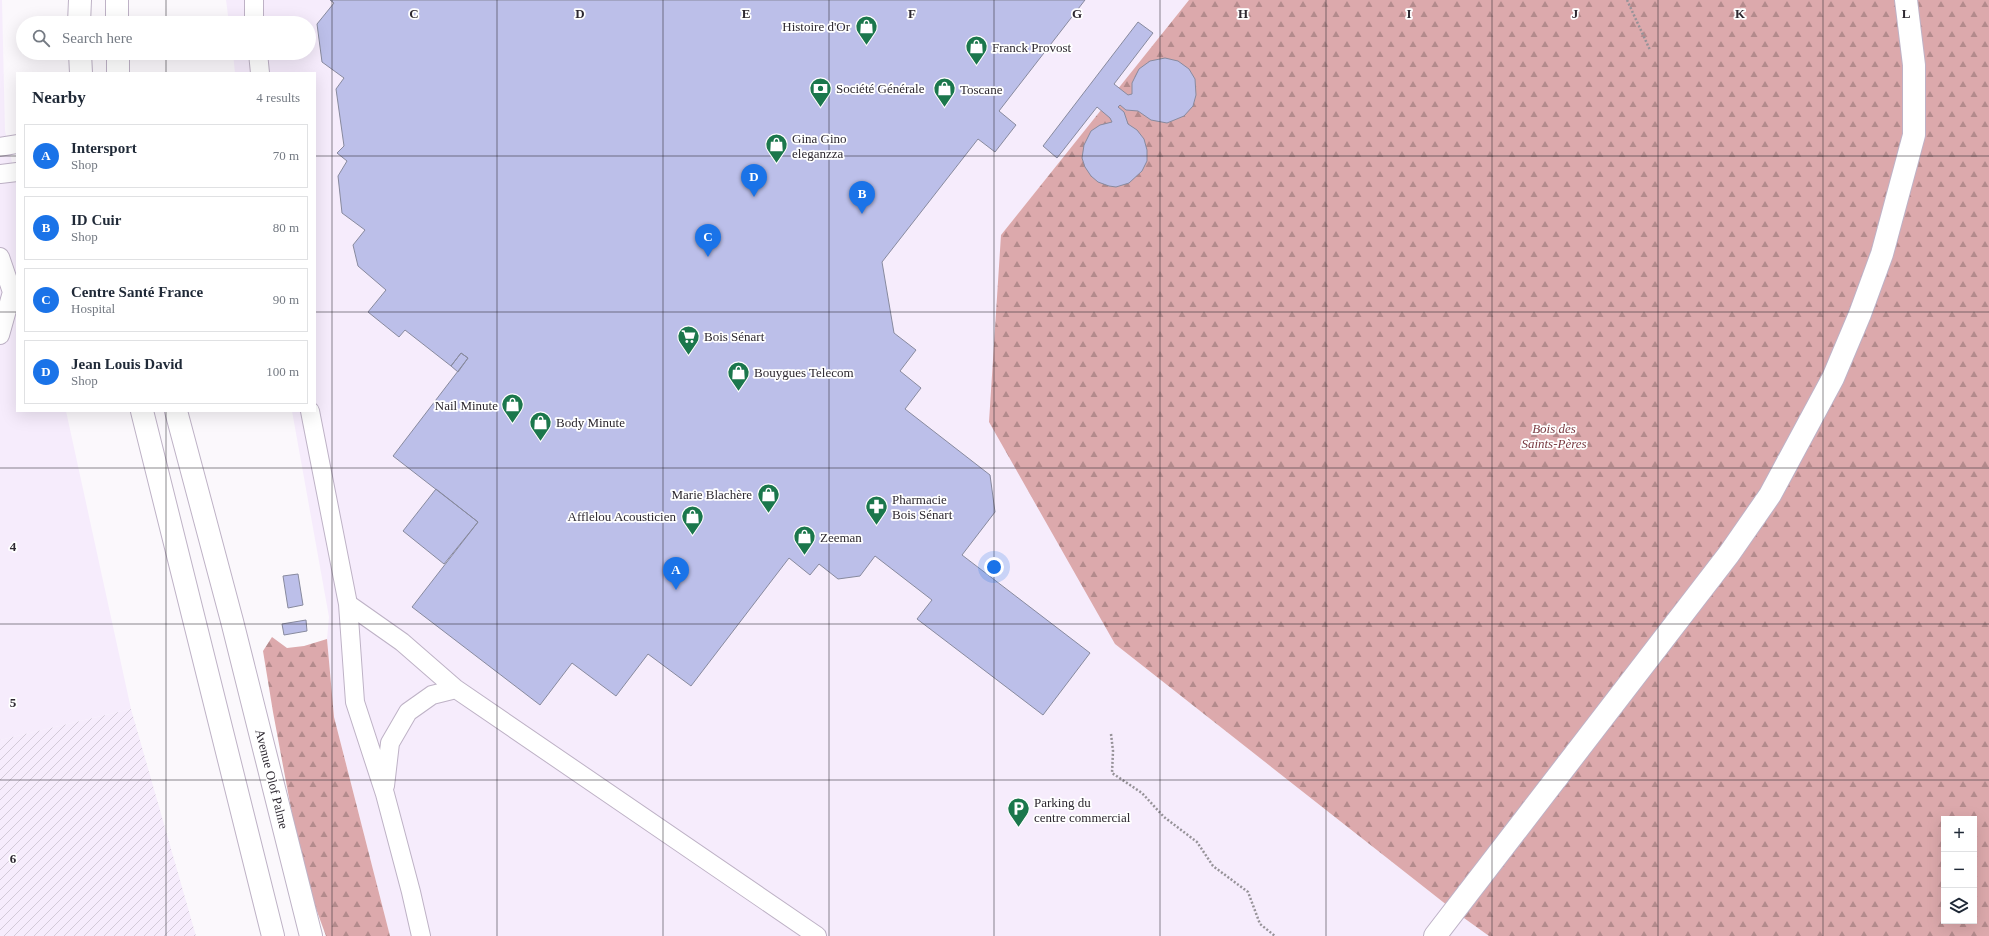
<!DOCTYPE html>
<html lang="en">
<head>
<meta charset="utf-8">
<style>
	body { margin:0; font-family:"Times New Roman",serif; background:#f6f6f7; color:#1f2937 }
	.controls { position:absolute; right:12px; bottom:12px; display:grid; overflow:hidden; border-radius:0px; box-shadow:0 4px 16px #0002 }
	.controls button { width:36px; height:36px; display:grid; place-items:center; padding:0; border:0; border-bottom:1px solid #e0e1e3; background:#fff; color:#1f2937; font:20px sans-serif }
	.you { position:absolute; left:994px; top:567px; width:14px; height:14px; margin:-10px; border:3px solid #fff; border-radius:50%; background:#1a73e8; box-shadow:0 0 0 6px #1a73e833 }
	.badge { display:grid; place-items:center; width:26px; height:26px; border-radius:50%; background:#1a73e8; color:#fff; font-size:13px; font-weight:700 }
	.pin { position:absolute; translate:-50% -33px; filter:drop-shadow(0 1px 2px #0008) }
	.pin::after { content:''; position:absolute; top:21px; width:14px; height:12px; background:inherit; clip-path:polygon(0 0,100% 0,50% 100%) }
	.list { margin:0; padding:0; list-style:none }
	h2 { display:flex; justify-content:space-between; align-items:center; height:52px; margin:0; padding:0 16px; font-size:17px }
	h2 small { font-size:13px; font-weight:400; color:#747a83 }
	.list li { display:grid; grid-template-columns:26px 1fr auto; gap:12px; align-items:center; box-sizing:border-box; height:64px; margin:0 8px 8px; padding:0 8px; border:1px solid #e0e1e3; border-radius:0px }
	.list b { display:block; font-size:15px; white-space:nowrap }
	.list p { margin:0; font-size:13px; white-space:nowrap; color:#747a83 }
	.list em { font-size:13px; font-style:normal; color:#747a83 }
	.icon { flex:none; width:22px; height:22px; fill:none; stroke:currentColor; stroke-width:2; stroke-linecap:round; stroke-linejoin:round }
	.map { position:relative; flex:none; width:1989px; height:936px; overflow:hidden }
	.search { position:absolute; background:#fff; box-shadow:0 4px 16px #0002; left:16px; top:16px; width:300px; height:44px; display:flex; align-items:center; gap:10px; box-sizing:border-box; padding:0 14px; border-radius:22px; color:#747a83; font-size:15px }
	.panel { position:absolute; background:#fff; box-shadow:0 4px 16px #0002; left:16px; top:72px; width:300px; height:340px; border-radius:0px }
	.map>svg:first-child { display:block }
	.built { fill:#f6ecfc }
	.industrial { fill:url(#industrial-furrows) }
	.forest { fill:url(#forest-firs); fill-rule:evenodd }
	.building { fill:#bcbfe9; stroke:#888a9e }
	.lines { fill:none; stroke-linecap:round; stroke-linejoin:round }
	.lane-casing { stroke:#beb2c6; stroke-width:20 }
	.street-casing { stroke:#beb2c6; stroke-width:24 }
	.secondary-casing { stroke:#beb2c6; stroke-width:24 }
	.path { stroke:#969298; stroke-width:2.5; stroke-dasharray:2 2; stroke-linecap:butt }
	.lane { stroke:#fff; stroke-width:18 }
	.street { stroke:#fff; stroke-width:22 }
	.secondary { stroke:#fff; stroke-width:22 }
	.grid { fill:none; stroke:#2d2830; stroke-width:1; stroke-opacity:0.55 }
	.labels { text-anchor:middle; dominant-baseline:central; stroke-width:3.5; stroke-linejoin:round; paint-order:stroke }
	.poi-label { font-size:13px; fill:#2d2830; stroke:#fff; text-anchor:start }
	.park-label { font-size:13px; font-style:italic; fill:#793940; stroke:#fff }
	.street-label { font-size:13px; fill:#2d2830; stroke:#fff }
	.grid-label { font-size:13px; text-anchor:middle; font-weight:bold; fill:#2d2830; stroke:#fff; stroke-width:3.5; stroke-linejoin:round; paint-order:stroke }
</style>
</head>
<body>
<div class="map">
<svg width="1989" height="936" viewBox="0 0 1989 936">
	<defs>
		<pattern id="industrial-furrows" width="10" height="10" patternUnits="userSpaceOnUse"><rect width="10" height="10" fill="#f6ecfc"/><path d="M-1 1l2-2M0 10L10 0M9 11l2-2" fill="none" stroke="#d3cad8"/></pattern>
		<pattern id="forest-firs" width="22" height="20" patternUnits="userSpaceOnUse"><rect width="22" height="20" fill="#dca9ac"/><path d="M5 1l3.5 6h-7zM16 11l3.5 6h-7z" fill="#b38a8c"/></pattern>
	</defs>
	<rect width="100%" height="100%" fill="#fbf8fc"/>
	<path class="built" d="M0,0H2L5,131L17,185V411H66L131,709L0,740Z
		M226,0H1189L1001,235L1115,644L1457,913L1489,936H390L334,717L327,639L329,617L292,411H315V73H235L233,53H309V23H229Z"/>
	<path class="industrial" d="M131,709L196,936H0V740Z"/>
	<path class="forest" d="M1189,0H1989V936H1489L1457,913L1115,644L989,422L1001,235ZM1944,819H1974V921H1944Z
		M272,637L287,648L304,646L327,639L334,717L390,936H326L303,873L273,712L263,651Z"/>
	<path class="building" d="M330,0H1085L999,111L1016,125L995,152L978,139L882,262L894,333L916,350L900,371L921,388L905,409L990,475L995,512L962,555L1090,653L1043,715L917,619L932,600L875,556L860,576L838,579L819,564L810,575L789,558L691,686L648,654L616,696L572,663L540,705L412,607L478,522L393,456L468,358L461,353L451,366L405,330L399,337L368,312L386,290L358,266L353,245L365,230L342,213L338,176L347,161L337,153L344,146L336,89L344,78L322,62L317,24L334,3Z
		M1138,22L1153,33L1114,84L1128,95L1132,94V83L1139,69L1150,61L1165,58L1178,61L1189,69L1195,79L1196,95L1193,106L1184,116L1167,123L1151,120L1138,111L1126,110L1120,105L1118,107L1124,112L1128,124L1137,130L1144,139L1147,150V161L1142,171L1129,183L1116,187L1109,186L1098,182L1091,176L1085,167L1082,158L1084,145L1091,131L1100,125L1112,122L1110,118L1097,107L1057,158L1043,146Z
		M461,353L468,358L458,372L451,366Z
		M436,489L478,522L444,564L403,531Z
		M298,574L303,605L288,608L283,576Z
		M306,620L307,631L284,635L282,624Z"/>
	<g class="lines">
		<defs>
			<path id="lane" d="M254,0V23
				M258,53L260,73
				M0,147L17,144
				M0,174L17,172
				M0,257L12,292L0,335
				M310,411L348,604L355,702L385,794L411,892L421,936
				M348,604L402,642L456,689L817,936
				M385,786L390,743L408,712L432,695L456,689"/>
			<path id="street" d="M1435,936L1729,554L1770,495L1833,378L1860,314L1882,254L1914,135V65L1906,0"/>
			<path id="secondary" d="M79,23L80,0
				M117,23V0
				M80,53L81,73
				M118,53V73
				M142,411L273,936
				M176,411L232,621L311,936"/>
		</defs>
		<use href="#lane" class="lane-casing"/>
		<use href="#street" class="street-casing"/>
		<use href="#secondary" class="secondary-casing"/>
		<path class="path" d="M1627,0L1650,50
			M1111,734L1113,751L1112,773L1142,793L1164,817L1197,842L1213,866L1248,892L1260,924L1275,936"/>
		<use href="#lane" class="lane"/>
		<use href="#street" class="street"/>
		<use href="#secondary" class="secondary"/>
	</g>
	<path class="grid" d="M166,0V23M332,0V936M497,0V936M663,0V936M829,0V936M994,0V936M1160,0V936M1326,0V936M1492,0V936M1658,0V936M1823,0V936M166,53V73M0,156H17M315,156H1989M0,312H17M315,312H1989M166,411V936M0,468H1989M0,624H1989M0,780H1989"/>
	<defs>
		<symbol id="shop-pin" viewBox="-11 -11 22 30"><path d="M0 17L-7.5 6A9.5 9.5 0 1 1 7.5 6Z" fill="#1b774c" stroke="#fff"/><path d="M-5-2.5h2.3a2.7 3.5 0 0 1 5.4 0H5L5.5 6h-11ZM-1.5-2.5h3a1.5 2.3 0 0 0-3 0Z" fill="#fff"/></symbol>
		<symbol id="bank-pin" viewBox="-11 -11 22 30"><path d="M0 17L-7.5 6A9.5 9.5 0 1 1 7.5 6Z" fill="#1b774c" stroke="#fff"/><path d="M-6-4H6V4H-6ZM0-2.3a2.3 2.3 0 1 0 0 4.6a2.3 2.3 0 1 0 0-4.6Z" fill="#fff"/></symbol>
		<symbol id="supermarket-pin" viewBox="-11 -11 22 30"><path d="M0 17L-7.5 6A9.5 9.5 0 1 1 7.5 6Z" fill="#1b774c" stroke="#fff"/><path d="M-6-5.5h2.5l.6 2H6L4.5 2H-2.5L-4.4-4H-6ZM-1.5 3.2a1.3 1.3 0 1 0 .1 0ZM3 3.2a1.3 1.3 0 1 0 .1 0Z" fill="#fff"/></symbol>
		<symbol id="pharmacy-pin" viewBox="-11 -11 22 30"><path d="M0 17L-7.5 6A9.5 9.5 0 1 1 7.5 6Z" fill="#1b774c" stroke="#fff"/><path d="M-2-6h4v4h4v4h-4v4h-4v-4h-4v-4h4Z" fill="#fff"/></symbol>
		<symbol id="parking-pin" viewBox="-11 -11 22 30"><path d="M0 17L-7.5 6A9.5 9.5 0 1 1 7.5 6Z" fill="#1b774c" stroke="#fff"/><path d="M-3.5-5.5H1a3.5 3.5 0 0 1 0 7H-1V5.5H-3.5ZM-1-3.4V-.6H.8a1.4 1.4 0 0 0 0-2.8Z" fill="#fff"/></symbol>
	</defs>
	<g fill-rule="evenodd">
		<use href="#shop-pin" x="854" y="14" width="25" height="34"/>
		<use href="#shop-pin" x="964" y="34" width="25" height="34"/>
		<use href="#bank-pin" x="808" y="76" width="25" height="34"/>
		<use href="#shop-pin" x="932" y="76" width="25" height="34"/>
		<use href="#shop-pin" x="764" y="132" width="25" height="34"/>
		<use href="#supermarket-pin" x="676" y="324" width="25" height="34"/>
		<use href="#shop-pin" x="726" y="360" width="25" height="34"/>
		<use href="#shop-pin" x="500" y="392" width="25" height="34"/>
		<use href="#shop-pin" x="528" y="410" width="25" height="34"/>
		<use href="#shop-pin" x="756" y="482" width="25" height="34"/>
		<use href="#pharmacy-pin" x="864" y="494" width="25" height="34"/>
		<use href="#shop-pin" x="680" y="504" width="25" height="34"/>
		<use href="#shop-pin" x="792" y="524" width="25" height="34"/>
		<use href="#parking-pin" x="1006" y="796" width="25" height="34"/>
	</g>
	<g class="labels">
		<g class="poi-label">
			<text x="850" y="26" text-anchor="end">Histoire d'Or</text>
			<text x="992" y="47">Franck Provost</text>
			<text x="836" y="88">Société Générale</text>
			<text x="960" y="89">Toscane</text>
			<text x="792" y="138">Gina Gino<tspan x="792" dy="15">eleganzza</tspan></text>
			<text x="704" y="336">Bois Sénart</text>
			<text x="754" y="372">Bouygues Telecom</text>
			<text x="498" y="405" text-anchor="end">Nail Minute</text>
			<text x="556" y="422">Body Minute</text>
			<text x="752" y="494" text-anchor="end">Marie Blachère</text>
			<text x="892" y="499">Pharmacie<tspan x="892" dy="15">Bois Sénart</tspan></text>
			<text x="676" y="516" text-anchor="end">Afflelou Acousticien</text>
			<text x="820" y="537">Zeeman</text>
			<text x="1034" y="802">Parking du<tspan x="1034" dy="15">centre commercial</tspan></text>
		</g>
		<g class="park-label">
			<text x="1554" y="428">Bois des<tspan x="1554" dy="15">Saints-Pères</tspan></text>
		</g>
		<g class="street-label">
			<text transform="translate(272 779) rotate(76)">Avenue Olof Palme</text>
		</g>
	</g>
	<g class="grid-label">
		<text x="414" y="18">C</text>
		<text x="580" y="18">D</text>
		<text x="746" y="18">E</text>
		<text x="912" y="18">F</text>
		<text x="1077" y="18">G</text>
		<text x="1243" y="18">H</text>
		<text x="1409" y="18">I</text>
		<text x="1575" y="18">J</text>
		<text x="1740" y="18">K</text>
		<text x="1906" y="18">L</text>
		<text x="13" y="551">4</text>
		<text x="13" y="707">5</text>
		<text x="13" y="863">6</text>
	</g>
</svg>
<div class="controls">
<button>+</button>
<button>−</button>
<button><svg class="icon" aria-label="layers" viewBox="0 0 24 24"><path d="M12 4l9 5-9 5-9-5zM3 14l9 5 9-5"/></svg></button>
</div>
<div class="you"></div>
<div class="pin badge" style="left:676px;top:590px">A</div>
<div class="pin badge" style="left:862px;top:214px">B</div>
<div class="pin badge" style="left:708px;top:257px">C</div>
<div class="pin badge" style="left:754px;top:197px">D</div>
<div class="search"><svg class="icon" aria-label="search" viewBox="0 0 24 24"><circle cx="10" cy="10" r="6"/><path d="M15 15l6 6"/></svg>Search here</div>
<section class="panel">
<h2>Nearby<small>4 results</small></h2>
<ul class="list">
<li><span class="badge">A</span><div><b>Intersport</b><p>Shop</p></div><em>70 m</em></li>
<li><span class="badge">B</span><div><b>ID Cuir</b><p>Shop</p></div><em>80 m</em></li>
<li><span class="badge">C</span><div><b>Centre Santé France</b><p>Hospital</p></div><em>90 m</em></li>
<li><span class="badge">D</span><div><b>Jean Louis David</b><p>Shop</p></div><em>100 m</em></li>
</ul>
</section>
</div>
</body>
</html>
